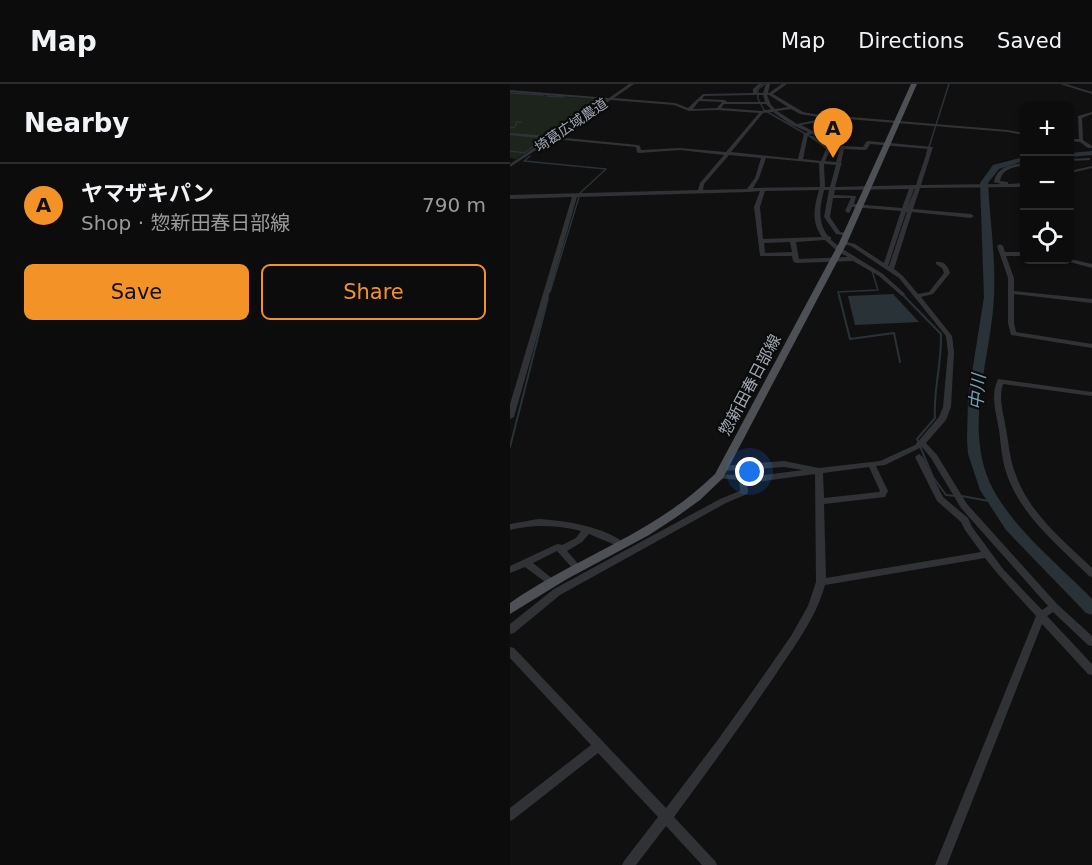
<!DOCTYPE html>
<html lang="en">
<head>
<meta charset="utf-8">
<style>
	body { margin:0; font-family:"DejaVu Sans","Noto Sans JP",sans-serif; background:#1a1a1b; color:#f1f3f6 }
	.controls { position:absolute; right:18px; top:18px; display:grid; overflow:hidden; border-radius:9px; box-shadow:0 2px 4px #0004 }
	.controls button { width:54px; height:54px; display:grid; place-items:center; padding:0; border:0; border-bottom:2px solid #2c2c2e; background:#0c0c0d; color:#f1f3f6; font:30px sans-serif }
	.you { position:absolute; left:240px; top:388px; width:21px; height:21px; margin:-15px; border:4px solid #fff; border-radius:50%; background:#1a73e8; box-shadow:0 0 0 9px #1a73e833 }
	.badge { display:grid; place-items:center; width:39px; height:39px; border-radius:50%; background:#f39226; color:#111; font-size:20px; font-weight:700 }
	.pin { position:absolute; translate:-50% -50px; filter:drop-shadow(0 2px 3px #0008) }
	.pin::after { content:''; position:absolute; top:32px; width:21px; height:18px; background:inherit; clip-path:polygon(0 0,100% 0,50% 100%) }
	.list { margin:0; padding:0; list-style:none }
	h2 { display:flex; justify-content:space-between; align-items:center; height:78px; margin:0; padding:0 24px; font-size:26px }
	h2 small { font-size:20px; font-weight:400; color:#9a9b9d }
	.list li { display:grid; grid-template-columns:39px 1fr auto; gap:18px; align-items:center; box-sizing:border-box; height:84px; padding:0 24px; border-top:2px solid #2c2c2e }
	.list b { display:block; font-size:22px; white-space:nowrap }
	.list p { margin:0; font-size:20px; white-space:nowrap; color:#9a9b9d }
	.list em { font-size:20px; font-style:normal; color:#9a9b9d }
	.actions { display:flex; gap:12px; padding:18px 24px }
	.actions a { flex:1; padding:14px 0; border:2px solid #f39226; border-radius:9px; text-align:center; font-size:21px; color:#f39226 }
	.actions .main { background:#f39226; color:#111 }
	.icon { flex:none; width:33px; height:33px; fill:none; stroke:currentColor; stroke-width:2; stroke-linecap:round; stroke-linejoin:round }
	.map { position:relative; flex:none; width:582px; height:781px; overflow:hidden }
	header { display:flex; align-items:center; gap:36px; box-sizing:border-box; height:84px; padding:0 30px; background:#0c0c0d; border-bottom:2px solid #2c2c2e }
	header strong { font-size:28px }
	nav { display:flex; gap:33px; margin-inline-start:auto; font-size:21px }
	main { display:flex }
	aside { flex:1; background:#0c0c0d }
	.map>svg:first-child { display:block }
	.green { fill:#1c241c }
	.water { fill:#283237 }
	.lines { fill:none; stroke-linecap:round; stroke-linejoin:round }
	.stream-far1 { stroke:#283237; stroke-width:1.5 }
	.stream { stroke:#283237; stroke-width:2 }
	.river { fill:#283237; fill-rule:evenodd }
	.minor { fill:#313236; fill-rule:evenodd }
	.major { fill:#4d5055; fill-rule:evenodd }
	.labels { text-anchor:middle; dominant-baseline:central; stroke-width:4.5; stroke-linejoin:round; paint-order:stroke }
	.far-street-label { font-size:14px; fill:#a1a8b2; stroke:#0b0b0c }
	.street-label { font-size:16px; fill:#a1a8b2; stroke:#0b0b0c }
	.water-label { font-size:18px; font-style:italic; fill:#769caf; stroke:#0b0b0c }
</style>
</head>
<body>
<header>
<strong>Map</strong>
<nav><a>Map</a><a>Directions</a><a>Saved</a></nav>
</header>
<main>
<aside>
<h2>Nearby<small></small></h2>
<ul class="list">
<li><span class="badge">A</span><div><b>ヤマザキパン</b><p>Shop · 惣新田春日部線</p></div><em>790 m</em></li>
</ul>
<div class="actions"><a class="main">Save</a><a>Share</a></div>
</aside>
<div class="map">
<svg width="582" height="781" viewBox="0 0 582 781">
	<rect width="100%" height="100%" fill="#101011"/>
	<path class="green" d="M0,8L90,16L91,18L70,32L58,37L41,52L6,75L0,74Z"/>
	<path class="water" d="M383,210L409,238L345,241L338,212Z"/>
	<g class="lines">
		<path class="stream-far1" d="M255,0L248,5V15L254,26L320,64
			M0,9L33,11
			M37,12L54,13
			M69,32L89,18L86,16
			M6,42V38H11
			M0,44L5,43
			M0,67L15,69
			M14,69L33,56
			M417,69L439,0
			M20,72L14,77L96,85L70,109
			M40,208L69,113
			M392,209L395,212
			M329,212L328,208L368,206L362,187"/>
		<path class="stream" d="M329,211L340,255L384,249L390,278
			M393,211L431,250C432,279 423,306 425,334L407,355L423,393L436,411L446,412
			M0,363L38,214
			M452,412L484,418"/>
		<path class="river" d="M582,67V71L560,73V69Z
			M514,73V77L489,85L478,99C480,137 486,176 484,213C481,277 451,346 484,407C508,449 549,481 582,515V531L576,529L496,446L470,406L458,370L457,355L458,314L474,213L470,99L483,81Z"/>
		<path class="minor" d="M119,0H124L104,14L165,19L178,24L193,10L243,9V5L249,0H253L247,5V9H253L256,0H260L258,9H259L272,0H277L263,10L293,28L304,30L498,46L514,49V51L498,48L312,33L309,38L291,41L333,62L353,63L356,58L358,57L423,63L411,101L491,100L484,98C487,82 501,81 514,79V81C504,84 492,84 490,97L498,98V100L514,99V103L410,104L403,125L461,130L464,132L461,134L402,128L384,185L393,192L408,210L419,208L434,189L432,184L426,180V178C434,177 438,182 440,189L423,210L411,213L442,252L444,268L441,323L436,336L416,359L427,371L457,420L547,520L582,552V562L578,561L543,528L537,532L582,580V591L578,590L532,540L437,781H425L526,532L487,489L475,474L315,501C306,534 285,561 266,590C233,638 199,686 164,733L205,777L207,781H192L156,742L126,781H112L114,777L148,733L88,669L4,735L0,737V724L81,661L0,574V563L4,564L156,724L207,657L242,608L281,552L298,522L306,498L305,390L246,398L237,397L238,408L237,410L216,419L50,511L4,549L0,550V540L44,505L210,415L230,407L229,396L206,394L205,392L206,390L246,392L293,386L274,383L213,387L209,384L210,382L274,377L309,384L370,377L405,361L429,333L433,323L438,268L436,252L389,194L341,162L330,159L333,157L345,160L374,179L391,127L342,123L340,128L338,129L335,127L341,114H323L320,133L330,148L339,149L340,150L337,152L326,150L314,133L319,106H314C310,122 307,138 318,152L321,153V156L331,164L373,190L394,209L395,210L392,212L369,192L343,177L286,179L283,177L282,172H250L244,123L250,107L239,108L67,113L4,333L0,335V320L62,113L0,115V111L188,106L190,99L214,71L170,66L129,69L127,68L126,63L43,55L0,83V80L37,55L0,51V49L41,52L96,16L0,8V6L99,14ZM243,11H253L255,18H217L215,16L192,15L194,12ZM257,11H259L278,23L265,25L261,21ZM101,16L164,21L179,27L208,26L249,29L216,68L170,64L131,66L130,62L128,61L46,53ZM189,17L212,18L207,24L183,25ZM214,20H256L261,25L252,27L211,24ZM281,25L290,30L308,33L306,36L287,40L267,27ZM263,28L280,40L298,48L294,50L288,75L221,68L253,29ZM302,50L330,64L326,78L315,77L321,65L303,52H301V54L316,65L311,77L293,75L298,51ZM360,60L418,65L406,101L325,103L331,81L332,80L331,79L334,65L355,66L357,65ZM219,71L251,74L245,94L237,105L193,106L194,100ZM256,74L309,79L310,103L243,104L249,94ZM314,80L326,81L320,103H315ZM399,105L392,124L344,120L346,112L324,111L325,106ZM404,105H405L397,125ZM309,106C304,123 301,138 312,153L253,155L250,123L255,107ZM396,128H397L379,182H378ZM315,156L327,167L338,173L289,175L286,158ZM280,158L282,168L255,169L254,159ZM412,363L421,374L451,424L538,522L532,526L493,485L462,443L458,434L433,413L413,373L409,370L405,373L427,417L451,438L455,446L471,468L316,494L314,420L375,413L378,407L366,382L375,381ZM359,383L370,407L369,408L314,414L313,389Z
			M550,0H556L582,8V10Z
			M582,28V30L572,34L573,56L582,62V64H578L570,58L560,57V55H569L568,32Z
			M578,74H580V76L560,77V75Z
			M582,82V84L560,89V87Z
			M490,160L493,162L495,168H514V172H496L504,194V207L582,215V219L504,210V239L506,248L582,260V264L501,251L498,239V194L487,162Z
			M560,175L582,180V184L553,176Z
			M488,295L582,308V312L493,300C488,315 494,330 496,345C499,361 500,377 506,391C519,429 554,457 582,484V493L579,492C549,462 512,433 497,391C492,377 491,361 489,346C486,329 480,311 488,295Z
			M28,435C52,436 97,443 115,460L113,462L110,463L79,450L72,458L57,467L70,482L72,484L70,486H64L47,467L23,479L44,496L46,498L44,500L41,502L38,500L15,483L0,489V482L45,461L48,460L52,461L66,454L71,447C47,441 24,440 0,446V440Z"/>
		<path class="major" d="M401,0H407L337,159L213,394L190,416L165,434L139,451L57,495L0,530V519C50,484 108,462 158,428C175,417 190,404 205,390L329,159Z"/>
	</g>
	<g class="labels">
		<g class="far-street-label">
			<text transform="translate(61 41) rotate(-34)">埼葛広域農道</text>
		</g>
		<g class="street-label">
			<text transform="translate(240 301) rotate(-62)">惣新田春日部線</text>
		</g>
		<g class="water-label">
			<text transform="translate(467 308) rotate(-85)">中川</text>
		</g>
	</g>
</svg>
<div class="controls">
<button>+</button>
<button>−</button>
<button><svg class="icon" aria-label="locate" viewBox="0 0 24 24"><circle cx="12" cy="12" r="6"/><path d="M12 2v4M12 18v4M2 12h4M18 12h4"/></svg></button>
</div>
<div class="you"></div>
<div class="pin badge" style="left:323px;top:74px">A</div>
</div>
</main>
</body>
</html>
